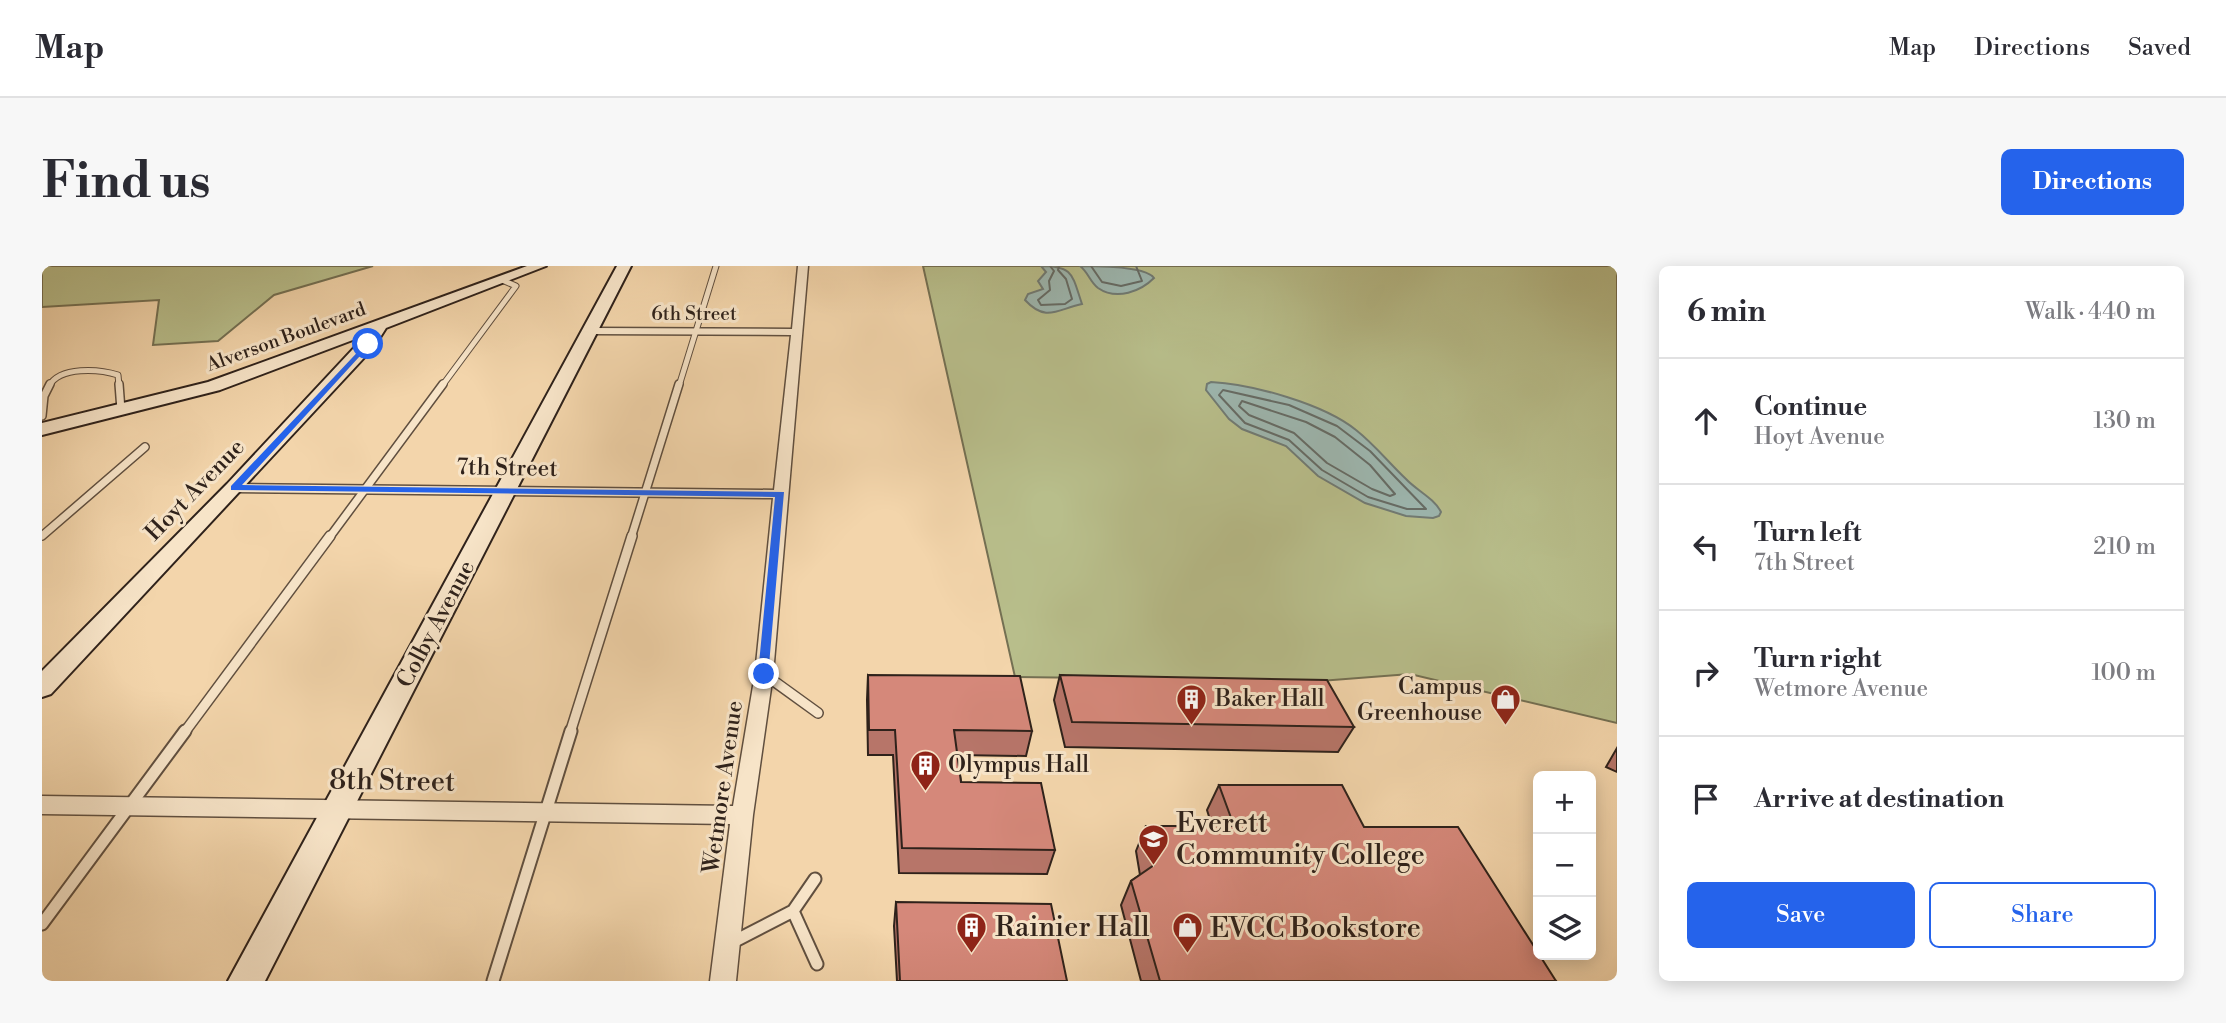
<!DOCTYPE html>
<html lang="en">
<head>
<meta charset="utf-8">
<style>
	body { margin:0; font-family:"Libre Bodoni",serif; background:#f7f7f7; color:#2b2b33 }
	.controls { position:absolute; right:21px; bottom:21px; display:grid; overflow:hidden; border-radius:10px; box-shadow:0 4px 18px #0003 }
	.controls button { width:63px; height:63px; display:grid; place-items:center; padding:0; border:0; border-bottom:2px solid #e1e1e2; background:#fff; color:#2b2b33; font:35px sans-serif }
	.stop { position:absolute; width:21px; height:21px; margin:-16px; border:5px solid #2563eb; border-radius:50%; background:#fff }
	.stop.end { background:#2563eb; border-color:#fff; box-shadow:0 2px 7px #0008 }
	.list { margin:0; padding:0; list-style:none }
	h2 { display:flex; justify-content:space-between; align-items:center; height:91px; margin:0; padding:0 28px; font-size:30px }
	h2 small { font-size:23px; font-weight:400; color:#7c7c81 }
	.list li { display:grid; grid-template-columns:46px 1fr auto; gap:21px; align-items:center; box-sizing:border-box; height:126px; padding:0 28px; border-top:2px solid #e1e1e2 }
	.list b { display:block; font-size:26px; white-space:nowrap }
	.list p { margin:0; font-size:23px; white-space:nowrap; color:#7c7c81 }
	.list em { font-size:23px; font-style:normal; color:#7c7c81 }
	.actions { display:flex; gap:14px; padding:21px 28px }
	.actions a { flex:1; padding:16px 0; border:2px solid #2563eb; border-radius:10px; text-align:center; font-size:24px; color:#2563eb }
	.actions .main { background:#2563eb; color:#fff }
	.icon { flex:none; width:38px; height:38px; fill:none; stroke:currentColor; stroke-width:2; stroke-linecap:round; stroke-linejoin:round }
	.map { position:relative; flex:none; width:1575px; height:715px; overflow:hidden; border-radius:10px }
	header { display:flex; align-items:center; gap:42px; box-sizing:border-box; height:98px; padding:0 35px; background:#fff; border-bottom:2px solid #e1e1e2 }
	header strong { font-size:33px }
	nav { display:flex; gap:38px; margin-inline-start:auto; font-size:24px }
	.intro { display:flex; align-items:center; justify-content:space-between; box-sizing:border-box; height:168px; padding:0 42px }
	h1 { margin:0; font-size:49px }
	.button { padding:18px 32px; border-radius:10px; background:#2563eb; color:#fff; font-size:24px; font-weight:700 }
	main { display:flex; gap:42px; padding:0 42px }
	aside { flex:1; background:#fff; border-radius:10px; box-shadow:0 4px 18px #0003 }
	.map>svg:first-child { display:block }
	.green { fill:#b8be8b; stroke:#747053; stroke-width:2 }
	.water { fill:#9db7b0; stroke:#717b74; stroke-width:2 }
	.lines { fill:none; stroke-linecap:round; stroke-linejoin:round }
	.shore { stroke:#666c66; stroke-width:2 }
	.lane-far3-casing { stroke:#604f3f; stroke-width:7 }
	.lane-far2-casing { stroke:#604f3f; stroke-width:10 }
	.lane-far1-casing { stroke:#604f3f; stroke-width:12 }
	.lane-casing { stroke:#604f3f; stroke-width:15 }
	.street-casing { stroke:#604f3f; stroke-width:3 }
	.secondary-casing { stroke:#2f221b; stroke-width:4 }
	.lane-far3 { stroke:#f7e4c8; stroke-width:5 }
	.lane-far2 { stroke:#f7e4c8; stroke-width:7 }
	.lane-far1 { stroke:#f7e4c8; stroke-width:9 }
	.lane { stroke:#f7e4c8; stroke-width:11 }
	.street { fill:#f7e4c8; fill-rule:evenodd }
	.secondary { fill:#f7e4c8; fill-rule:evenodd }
	.wall { fill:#b77569; stroke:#2f221b; stroke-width:2 }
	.building { fill:#d5887a; stroke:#2f221b; stroke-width:2 }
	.route { fill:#2563eb }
	.labels { text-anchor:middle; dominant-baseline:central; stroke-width:6; stroke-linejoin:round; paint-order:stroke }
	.far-street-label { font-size:19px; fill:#2f221b; stroke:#f7e4c8 }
	.street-label { font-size:23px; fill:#2f221b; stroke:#f7e4c8 }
	.poi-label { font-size:23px; fill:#2f221b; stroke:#f7e4c8; text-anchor:start }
	.near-street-label { font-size:28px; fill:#2f221b; stroke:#f7e4c8 }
	.near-poi-label { font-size:28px; fill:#2f221b; stroke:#f7e4c8; text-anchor:start }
</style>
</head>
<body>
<header>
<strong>Map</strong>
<nav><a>Map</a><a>Directions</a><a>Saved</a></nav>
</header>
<div class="intro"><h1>Find us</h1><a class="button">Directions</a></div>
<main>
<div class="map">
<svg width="1575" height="715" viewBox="0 0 1575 715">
	<rect width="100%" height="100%" fill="#f3d5ab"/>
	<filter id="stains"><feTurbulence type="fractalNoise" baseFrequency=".00286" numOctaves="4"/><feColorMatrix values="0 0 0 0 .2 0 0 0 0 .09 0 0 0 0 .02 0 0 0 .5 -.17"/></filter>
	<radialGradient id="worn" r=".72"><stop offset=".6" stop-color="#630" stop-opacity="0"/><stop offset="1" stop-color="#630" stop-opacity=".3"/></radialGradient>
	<path class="green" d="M0,0H331L232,29L176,75L111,79L117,34L0,41Z
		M881,0H1575V457L1368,408L1278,415L973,411Z"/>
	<path class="water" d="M999,0C1032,0 1030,9 1040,38C1016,43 1004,57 983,34L986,28L1001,23L996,15L1004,6Z
		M1038,0C1056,0 1104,0 1112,12C1099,25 1075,35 1056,22C1048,16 1046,6 1038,0Z
		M1169,116C1210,118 1282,138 1314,164C1333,179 1347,197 1364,213C1374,224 1392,232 1399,246L1397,250L1391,252L1364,250L1323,237L1276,210L1244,180L1200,163L1187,153L1164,124L1165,118Z"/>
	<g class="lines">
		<path class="shore" d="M1008,0L1012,5L1007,15L1008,24L996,34L999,39L1023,38L1030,33L1024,13L1016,4L1017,0
			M1049,0L1060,16L1079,20L1100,15L1094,0
			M1181,124L1247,139L1295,160L1328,185L1384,243H1365L1326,231L1280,204L1247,174L1203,157L1177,129Z
			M1200,135L1264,156L1293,171L1328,199L1353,228L1348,230L1330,223L1285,197L1252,167L1207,149L1197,140Z"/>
		<defs>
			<path id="lane-far3" d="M7,120C18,100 57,103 76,109L77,120
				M400,120L474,20L460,14
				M637,120L674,0"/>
			<path id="lane-far2" d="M77,118L79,144
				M0,150L2,130L8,118
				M0,270L103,181
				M287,272L401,118
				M589,272L637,118"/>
			<path id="lane-far1" d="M722,408L776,447
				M142,467L288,270
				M528,467L590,270"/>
			<path id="lane" d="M751,645L775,698
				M0,658L143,465
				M689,677L751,645L773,613
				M451,715L529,465"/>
			<path id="street" d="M756,0H766L731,408L711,549L694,715H668L688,558L0,548V530L691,540L713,408L731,232L192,226L185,222L192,218L732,224L749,69L550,68L545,65L550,62L750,63Z"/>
			<path id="secondary" d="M485,0H504L344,62L332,81L9,428L0,431V405L185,218L324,69L178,124L0,169V157L166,116Z
				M575,0H589L223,715H186Z"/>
		</defs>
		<use href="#lane-far3" class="lane-far3-casing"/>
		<use href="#lane-far2" class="lane-far2-casing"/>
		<use href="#lane-far1" class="lane-far1-casing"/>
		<use href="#lane" class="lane-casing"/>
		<use href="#street" class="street-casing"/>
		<use href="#secondary" class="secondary-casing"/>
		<use href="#lane-far3" class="lane-far3"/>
		<use href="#lane-far2" class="lane-far2"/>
		<use href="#lane-far1" class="lane-far1"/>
		<use href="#lane" class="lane"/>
		<use href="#street" class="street"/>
		<use href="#secondary" class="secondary"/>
	</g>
	<path class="wall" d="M826,409L990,465L984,490L915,489L919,516L1013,584L1005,608L857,607L851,489H826L825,434Z
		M1018,409L1312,461L1296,486L1023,481L1012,434Z
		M1575,482V506L1564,501Z
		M1177,519L1322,561L1514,715H1099L1079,639L1089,615L1098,609L1094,585L1104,560H1170L1165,544Z
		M854,636L1025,715H855L852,660Z"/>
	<path class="building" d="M826,409L978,410L990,465L912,464L919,516L999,517L1013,584L860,582L853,464H827Z
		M1018,409L1285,414L1312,461L1030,456Z
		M1177,519H1300L1322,561H1416L1514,715H1118L1089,615L1112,599L1104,560H1192Z
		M854,636L1009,638L1025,715H858Z"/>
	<path class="route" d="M326,75L328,79L200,219L742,226L726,411H718L716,408L733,231L189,224V220Z"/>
	<defs>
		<symbol id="building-pin" viewBox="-11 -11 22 30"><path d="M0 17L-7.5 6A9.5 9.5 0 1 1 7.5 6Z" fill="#8f2418" stroke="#f7e4c8"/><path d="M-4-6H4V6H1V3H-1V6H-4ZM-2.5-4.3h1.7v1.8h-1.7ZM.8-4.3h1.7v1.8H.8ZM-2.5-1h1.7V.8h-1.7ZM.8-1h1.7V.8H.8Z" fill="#fff"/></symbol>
		<symbol id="shop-pin" viewBox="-11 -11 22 30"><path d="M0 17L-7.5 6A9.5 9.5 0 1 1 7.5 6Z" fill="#8f2418" stroke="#f7e4c8"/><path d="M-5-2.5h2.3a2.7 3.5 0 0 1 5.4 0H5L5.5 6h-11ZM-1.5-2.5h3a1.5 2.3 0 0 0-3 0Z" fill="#fff"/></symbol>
		<symbol id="university-pin" viewBox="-11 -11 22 30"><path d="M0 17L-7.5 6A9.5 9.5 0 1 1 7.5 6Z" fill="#8f2418" stroke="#f7e4c8"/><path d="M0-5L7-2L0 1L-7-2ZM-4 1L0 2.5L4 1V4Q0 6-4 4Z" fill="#fff"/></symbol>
	</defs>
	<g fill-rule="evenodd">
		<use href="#building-pin" x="1132" y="416" width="35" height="47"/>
		<use href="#shop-pin" x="1446" y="416" width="35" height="47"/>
		<use href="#building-pin" x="866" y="482" width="35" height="47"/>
		<use href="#university-pin" x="1094" y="556" width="35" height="47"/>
		<use href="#building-pin" x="912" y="644" width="35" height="47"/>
		<use href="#shop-pin" x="1128" y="644" width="35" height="47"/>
	</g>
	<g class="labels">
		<g class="far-street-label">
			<text x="652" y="48">6th Street</text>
			<text transform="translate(244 71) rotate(-20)">Alverson Boulevard</text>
		</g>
		<g class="street-label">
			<text transform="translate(465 202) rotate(1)">7th Street</text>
			<text transform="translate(153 224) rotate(-46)">Hoyt Avenue</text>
			<text transform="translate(394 358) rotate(-62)">Colby Avenue</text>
			<text transform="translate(681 521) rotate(-82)">Wetmore Avenue</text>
		</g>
		<g class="poi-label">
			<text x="1440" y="421" text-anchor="end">Campus<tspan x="1440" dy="26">Greenhouse</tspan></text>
			<text x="1173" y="433">Baker Hall</text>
			<text x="906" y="499">Olympus Hall</text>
		</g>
		<g class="near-street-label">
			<text transform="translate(350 515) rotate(1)">8th Street</text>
		</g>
		<g class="near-poi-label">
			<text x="1134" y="557">Everett<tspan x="1134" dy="32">Community College</tspan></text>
			<text x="953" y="661">Rainier Hall</text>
			<text x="1168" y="662">EVCC Bookstore</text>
		</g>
	</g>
	<rect width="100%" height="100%" filter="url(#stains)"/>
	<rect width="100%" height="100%" fill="url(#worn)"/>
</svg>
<div class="controls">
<button>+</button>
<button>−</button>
<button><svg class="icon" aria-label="layers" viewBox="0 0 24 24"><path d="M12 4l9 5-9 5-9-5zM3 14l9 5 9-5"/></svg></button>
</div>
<div class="stop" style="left:326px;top:78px"></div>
<div class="stop end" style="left:722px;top:408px"></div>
</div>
<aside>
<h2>6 min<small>Walk · 440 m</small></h2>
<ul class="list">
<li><svg class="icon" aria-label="ahead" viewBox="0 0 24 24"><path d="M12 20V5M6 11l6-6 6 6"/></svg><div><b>Continue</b><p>Hoyt Avenue</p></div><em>130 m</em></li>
<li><svg class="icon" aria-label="left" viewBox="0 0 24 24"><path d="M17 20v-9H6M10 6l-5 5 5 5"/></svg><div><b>Turn left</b><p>7th Street</p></div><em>210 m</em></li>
<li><svg class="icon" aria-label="right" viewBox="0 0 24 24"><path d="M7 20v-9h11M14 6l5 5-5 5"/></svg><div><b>Turn right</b><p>Wetmore Avenue</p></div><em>100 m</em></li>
<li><svg class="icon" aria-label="arrive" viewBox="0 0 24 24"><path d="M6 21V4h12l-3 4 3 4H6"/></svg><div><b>Arrive at destination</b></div></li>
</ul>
<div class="actions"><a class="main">Save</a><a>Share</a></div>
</aside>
</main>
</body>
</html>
